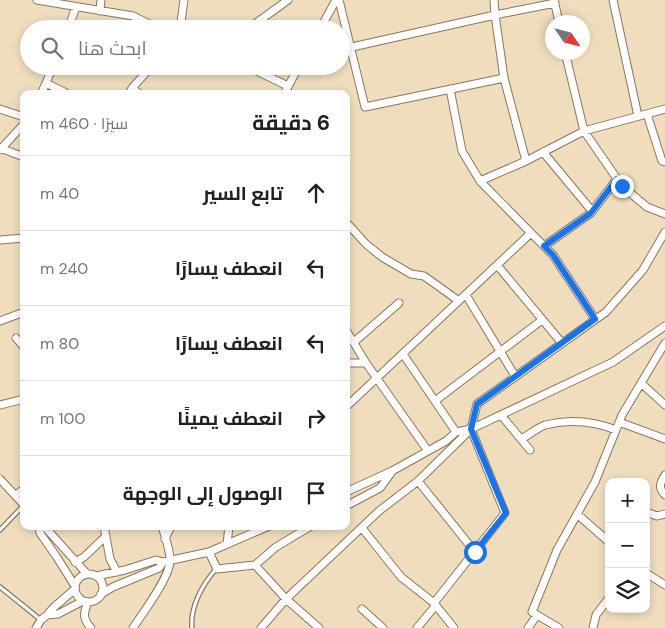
<!DOCTYPE html>
<html lang="ar">
<head>
<meta charset="utf-8">
<style>
	body { margin:0; font-family:"DM Sans",Cairo,sans-serif; background:#f6f6f6; color:#202124; direction:rtl }
	.controls { position:absolute; right:15px; bottom:15px; display:grid; overflow:hidden; border-radius:10px; box-shadow:0 2px 8px #0003 }
	.controls button { width:45px; height:45px; display:grid; place-items:center; padding:0; border:0; border-bottom:1px solid #e0e0e0; background:#fff; color:#202124; font:25px sans-serif }
	.compass { position:absolute; left:545px; top:15px; width:45px; height:45px; border-radius:50%; background:#fff; box-shadow:0 2px 8px #0003; rotate:125deg }
	.stop { position:absolute; width:15px; height:15px; margin:-11px; border:4px solid #1a73e8; border-radius:50%; background:#fff }
	.stop.end { background:#1a73e8; border-color:#fff; box-shadow:0 1px 5px #0008 }
	.list { margin:0; padding:0; list-style:none }
	h2 { display:flex; justify-content:space-between; align-items:center; height:65px; margin:0; padding:0 20px; font-size:21px }
	h2 small { font-size:16px; font-weight:400; color:#757577 }
	.list li { display:grid; grid-template-columns:32px 1fr auto; gap:15px; align-items:center; box-sizing:border-box; height:75px; padding:0 20px; border-top:1px solid #e0e0e0 }
	.list b { display:block; font-size:19px; white-space:nowrap }
	.list em { font-size:16px; font-style:normal; color:#757577 }
	.icon { flex:none; width:28px; height:28px; fill:none; stroke:currentColor; stroke-width:2; stroke-linecap:round; stroke-linejoin:round }
	.map { position:relative; flex:none; width:665px; height:628px; overflow:hidden; direction:ltr }
	.search { position:absolute; background:#fff; box-shadow:0 2px 8px #0003; left:20px; top:20px; width:330px; height:55px; display:flex; align-items:center; gap:12px; box-sizing:border-box; padding:0 18px; border-radius:28px; color:#757577; font-size:19px }
	.panel { position:absolute; background:#fff; box-shadow:0 2px 8px #0003; left:20px; top:90px; width:330px; height:440px; border-radius:10px; direction:rtl }
	.map>svg:first-child { display:block }
	.lines { fill:none; stroke-linecap:round; stroke-linejoin:round }
	.service-casing { stroke:#89775b; stroke-width:5.5 }
	.minor-casing { stroke:#89775b; stroke-width:9 }
	.service { stroke:#fff; stroke-width:3 }
	.minor { stroke:#fff; stroke-width:7 }
	.route { stroke:#1a73e8; stroke-width:6 }
</style>
</head>
<body>
<div class="map">
<svg width="665" height="628" viewBox="0 0 665 628">
	<rect width="100%" height="100%" fill="#f0ddbe"/>
	<g class="lines">
		<defs>
			<path id="service" d="M0,530L24,505
				M0,587L41,620
				M192,628C190,607 202,585 216,569"/>
			<path id="minor" d="M37,0L133,16L159,29
				M339,0L365,107L504,78
				M494,0L495,15L555,3
				M554,0L559,22
				M613,0L638,116
				M100,11L101,0
				M68,29L76,7
				M180,29L184,0
				M248,29L288,0
				M320,29L336,0
				M352,47L495,15L504,78L526,161
				M565,52L584,131L622,186L647,207L665,214
				M53,66L46,83L68,94
				M246,66L288,86
				M132,88L140,94
				M450,89L462,151L480,181L531,233
				M41,94L46,83
				M129,94L132,88L152,66
				M284,94L299,66
				M0,109L24,117
				M647,114L662,161L665,162
				M0,148L24,157
				M0,150L24,124
				M543,152L592,211
				M480,181L526,161L584,131L665,109
				M346,222L366,244L382,257L411,274L424,276L459,301
				M0,240L24,238
				M544,246L591,213L617,179
				M497,265L561,342
				M466,295L515,376
				M0,321L24,312
				M346,330L366,363
				M16,338L24,347
				M354,342L399,303
				M403,354L456,432
				M346,363H366L428,451
				M641,383L665,405
				M435,401L542,320
				M0,405L24,399
				M346,407L531,233L553,255L595,319
				M501,415L530,450
				M619,422L665,439
				M521,439C529,435 537,428 545,425C569,419 593,421 616,430
				M665,475C660,483 658,488 665,495
				M0,479L24,505
				M418,481L475,552
				M346,492L392,471L446,441L456,432L471,429L613,362L665,326
				M16,495L24,489
				M346,506L380,488L391,473
				M646,512L657,516L665,514
				M577,514L609,542
				M39,526L40,533L56,556L75,586
				M44,526L87,574
				M104,526L110,559L117,572
				M362,528L401,577L434,603
				M165,539L171,526
				M227,544L229,526
				M209,552L217,569L255,565L276,547L311,526
				M75,562L84,557L106,536
				M255,565L286,599L319,628
				M646,573L665,585
				M75 588a14 14 0 1 1 28 0a14 14 0 1 1-28 0Z
				M96,576L125,570L156,560L163,562L209,552L269,526
				M75,589L53,608L47,615L58,614L83,601
				M101,594L113,587L159,568L163,562
				M88,602C83,614 83,619 91,628
				M362,609L383,628
				M36,628L41,620L47,615
				M133,628C142,614 171,576 170,560C170,549 165,537 162,526
				M261,628L286,599L379,511L418,481L471,429L477,404L606,312L643,270L665,232
				M417,628L436,605
				M454,628L434,603L505,513L471,429
				M528,628L537,615
				M559,628L532,612L557,550L595,482L622,415L665,343
				M593,628L596,615L609,598"/>
		</defs>
		<use href="#service" class="service-casing"/>
		<use href="#minor" class="minor-casing"/>
		<use href="#service" class="service"/>
		<use href="#minor" class="minor"/>
	</g>
	<g class="lines">
		<path class="route" d="M475,552L506,513L471,429L477,404L595,319L553,255L544,246L591,213L617,179L622,186"/>
	</g>
</svg>
<div class="controls">
<button>+</button>
<button>−</button>
<button><svg class="icon" aria-label="layers" viewBox="0 0 24 24"><path d="M12 4l9 5-9 5-9-5zM3 14l9 5 9-5"/></svg></button>
</div>
<svg class="compass" viewBox="-18 -18 36 36"><path d="M0-13l5 13h-10z" fill="#e53935"/><path d="M0 13l5-13h-10z" fill="#757577"/></svg>
<div class="stop" style="left:475px;top:552px"></div>
<div class="stop end" style="left:622px;top:186px"></div>
<div class="search"><svg class="icon" aria-label="search" viewBox="0 0 24 24"><circle cx="10" cy="10" r="6"/><path d="M15 15l6 6"/></svg>ابحث هنا</div>
<section class="panel">
<h2>6 دقيقة<small>سيرًا · 460 m</small></h2>
<ul class="list">
<li><svg class="icon" aria-label="ahead" viewBox="0 0 24 24"><path d="M12 20V5M6 11l6-6 6 6"/></svg><div><b>تابع السير</b></div><em>40 m</em></li>
<li><svg class="icon" aria-label="left" viewBox="0 0 24 24"><path d="M17 20v-9H6M10 6l-5 5 5 5"/></svg><div><b>انعطف يسارًا</b></div><em>240 m</em></li>
<li><svg class="icon" aria-label="left" viewBox="0 0 24 24"><path d="M17 20v-9H6M10 6l-5 5 5 5"/></svg><div><b>انعطف يسارًا</b></div><em>80 m</em></li>
<li><svg class="icon" aria-label="right" viewBox="0 0 24 24"><path d="M7 20v-9h11M14 6l5 5-5 5"/></svg><div><b>انعطف يمينًا</b></div><em>100 m</em></li>
<li><svg class="icon" aria-label="arrive" viewBox="0 0 24 24"><path d="M6 21V4h12l-3 4 3 4H6"/></svg><div><b>الوصول إلى الوجهة</b></div></li>
</ul>
</section>
</div>
</body>
</html>
